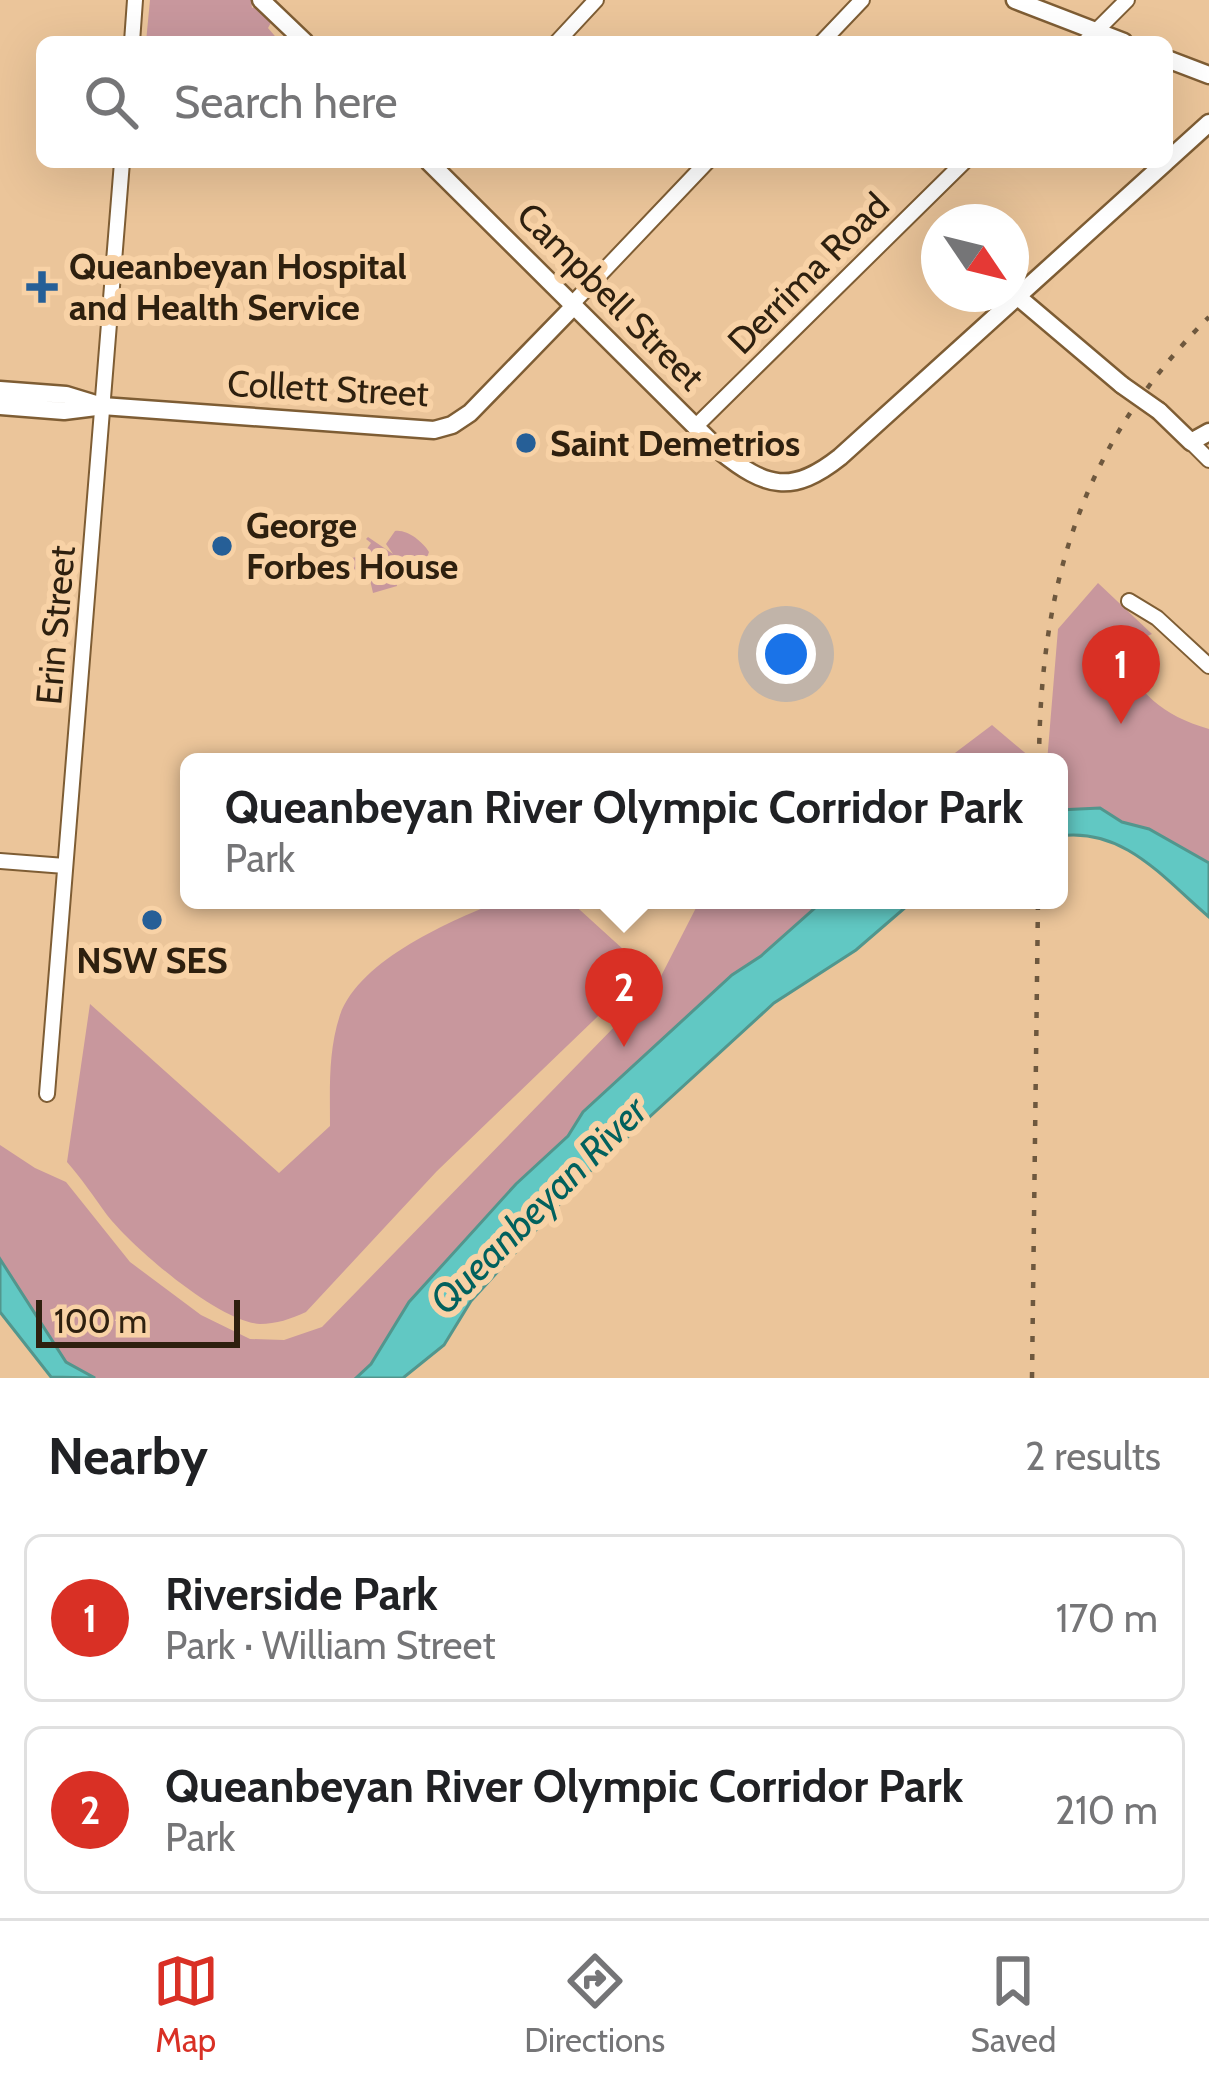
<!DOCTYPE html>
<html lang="en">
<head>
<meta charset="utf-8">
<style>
	body { margin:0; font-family:Cabin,sans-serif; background:#f2f2f2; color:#202124 }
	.compass { position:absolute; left:921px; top:204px; width:108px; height:108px; border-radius:50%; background:#fff; box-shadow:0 12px 48px #0002; rotate:125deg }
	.scale { position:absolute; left:36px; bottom:30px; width:204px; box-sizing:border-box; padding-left:12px; border:6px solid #2e200f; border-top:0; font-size:33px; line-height:42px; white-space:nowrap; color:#2e200f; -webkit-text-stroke:9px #f8d2a6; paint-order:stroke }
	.you { position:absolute; left:786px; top:654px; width:42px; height:42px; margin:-30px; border:9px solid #fff; border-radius:50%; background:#1a73e8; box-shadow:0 0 0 18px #1a73e833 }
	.badge { display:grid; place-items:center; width:78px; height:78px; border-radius:50%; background:#d93025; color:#fff; font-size:39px; font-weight:700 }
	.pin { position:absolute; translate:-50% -99px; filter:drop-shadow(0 3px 6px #0008) }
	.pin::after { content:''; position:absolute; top:63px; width:42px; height:36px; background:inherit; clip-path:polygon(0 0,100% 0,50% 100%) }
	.popup { position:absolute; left:180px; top:753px; width:888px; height:156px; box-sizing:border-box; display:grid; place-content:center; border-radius:18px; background:#fff; filter:drop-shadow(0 3px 9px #0005); font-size:39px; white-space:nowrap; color:#757577 }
	.popup b { font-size:45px; color:#202124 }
	.popup::after { content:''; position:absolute; left:50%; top:100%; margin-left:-24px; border:24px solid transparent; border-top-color:#fff }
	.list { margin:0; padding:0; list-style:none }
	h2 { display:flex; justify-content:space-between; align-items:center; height:156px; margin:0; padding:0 48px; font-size:51px }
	h2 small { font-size:39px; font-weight:400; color:#757577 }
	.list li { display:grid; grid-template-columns:78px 1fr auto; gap:36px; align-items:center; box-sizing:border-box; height:168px; margin:0 24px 24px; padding:0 24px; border:3px solid #e0e0e0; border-radius:18px }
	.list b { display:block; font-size:45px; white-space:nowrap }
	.list p { margin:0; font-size:39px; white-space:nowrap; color:#757577 }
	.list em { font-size:39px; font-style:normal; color:#757577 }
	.icon { flex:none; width:66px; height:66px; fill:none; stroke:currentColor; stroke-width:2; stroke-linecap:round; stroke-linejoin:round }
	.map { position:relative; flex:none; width:1209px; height:1378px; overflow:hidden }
	.search { position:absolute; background:#fff; box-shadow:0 12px 48px #0002; left:36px; right:36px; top:36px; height:132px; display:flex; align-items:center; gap:30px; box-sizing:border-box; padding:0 42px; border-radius:18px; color:#757577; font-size:45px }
	.sheet { height:540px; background:#fff }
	nav { display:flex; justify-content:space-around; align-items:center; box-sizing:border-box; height:168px; border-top:3px solid #e0e0e0; background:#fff; font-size:33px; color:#757577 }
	nav a { display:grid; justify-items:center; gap:6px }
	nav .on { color:#d93025 }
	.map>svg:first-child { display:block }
	.green { fill:#c8979d }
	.water { fill:#61c8c3; stroke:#52968d; stroke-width:3 }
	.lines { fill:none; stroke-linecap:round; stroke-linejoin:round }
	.minor-casing { stroke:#7e5d34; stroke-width:18 }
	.tertiary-casing { stroke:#7e5d34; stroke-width:21 }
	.minor { stroke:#fff; stroke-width:14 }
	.tertiary { stroke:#fff; stroke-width:16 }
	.rail { stroke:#6e583e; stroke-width:4.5; stroke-dasharray:6 12; stroke-linecap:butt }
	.tertiary-bridge-casing { stroke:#7e5d34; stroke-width:21; stroke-linecap:butt }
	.tertiary-bridge { stroke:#fff; stroke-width:16 }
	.poi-dot { fill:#265f97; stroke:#f8d2a6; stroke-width:4.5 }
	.labels { text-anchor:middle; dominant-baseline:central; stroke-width:12; stroke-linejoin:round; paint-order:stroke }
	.poi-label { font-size:36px; font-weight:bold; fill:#2e200f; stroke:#f8d2a6; text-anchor:start }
	.street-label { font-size:36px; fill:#2e200f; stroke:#f8d2a6 }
	.water-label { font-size:39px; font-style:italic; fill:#02615d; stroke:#f8d2a6 }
</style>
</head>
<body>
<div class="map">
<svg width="1209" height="1378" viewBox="0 0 1209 1378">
	<rect width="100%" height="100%" fill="#ebc59a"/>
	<path class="green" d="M150,0H251L252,8L263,4L274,17L268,28L280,42H146Z
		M395,531C407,529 423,542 429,552L425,563L412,568L402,580L396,579L397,586L373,593L367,567L336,574V561L362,556L371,543L366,539L368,537L393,554L386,544Z
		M1098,583L1152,634L1119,648C1137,694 1162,715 1209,729V863L1149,829L1122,822L1100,808L1059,810V762H1047L1058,629Z
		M992,725L1030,757V762H943Z
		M503,900H569L646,970L437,1171L306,1312C291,1319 276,1324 260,1324C219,1322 133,1248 107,1215C94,1197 82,1179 67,1162L90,1004L279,1173L330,1126C330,1089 328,1051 340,1015C360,959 452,920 503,900Z
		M700,900H824L761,956L732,975L583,1112L569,1136L516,1184L409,1302L371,1364L356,1378H95L66,1362L0,1259V1145L35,1168L66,1182L130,1262L201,1315L250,1339L284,1340L322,1327L658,982Z"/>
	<path class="water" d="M1100,808L1122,822L1149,829L1209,863V917C1163,878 1124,827 1059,836V810Z
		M824,900H914L856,950L774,1003L585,1176L471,1301L444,1345L403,1378H356L371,1364L409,1302L516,1184L568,1136L583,1112L732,975L761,956Z
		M0,1259L66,1362L95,1378L51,1377L0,1312Z"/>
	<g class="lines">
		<defs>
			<path id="minor" d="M132,42L135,0
				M557,42L596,0
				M822,42L862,0
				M1085,42L1127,0
				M572,304L707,162
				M695,427L964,162
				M1191,442L1209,460
				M1129,601L1157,618L1209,666
				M0,861L65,866
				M47,1094L122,162"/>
			<path id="tertiary" d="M261,0L305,42
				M1015,0L1124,42
				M1167,59L1209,75
				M1167,161L1209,123
				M429,162L720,451C766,488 792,495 840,457L1166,162
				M1017,296L1122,385
				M0,390L66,395L102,406L434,430L452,425L470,413L574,306
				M0,406L64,411L96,407
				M1159,411L1191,442L1209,432"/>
		</defs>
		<use href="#minor" class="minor-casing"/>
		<use href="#tertiary" class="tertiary-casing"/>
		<use href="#minor" class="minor"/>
		<use href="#tertiary" class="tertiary"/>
		<path class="rail" d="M1039,762C1040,586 1081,444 1209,317
			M1032,1378L1038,900"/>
		<defs>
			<path id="tertiary-bridge" d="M1122,385L1159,411"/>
		</defs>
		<use href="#tertiary-bridge" class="tertiary-bridge-casing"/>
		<use href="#tertiary-bridge" class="tertiary-bridge"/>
	</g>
	<g class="poi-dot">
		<path d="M36 269h12v12h12v12h-12v12h-12v-12h-12v-12h12z"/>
		<circle cx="526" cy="443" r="12"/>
		<circle cx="222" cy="546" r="12"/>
		<circle cx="152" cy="920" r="12"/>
	</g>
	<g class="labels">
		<g class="poi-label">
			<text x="69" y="266">Queanbeyan Hospital<tspan x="69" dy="41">and Health Service</tspan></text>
			<text x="550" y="443">Saint Demetrios</text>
			<text x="246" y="525">George<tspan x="246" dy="41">Forbes House</tspan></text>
			<text x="152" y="960" text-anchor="middle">NSW SES</text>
		</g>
		<g class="street-label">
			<text transform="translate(808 273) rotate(-45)">Derrima Road</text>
			<text transform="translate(611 296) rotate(45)">Campbell Street</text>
			<text transform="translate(328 388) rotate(3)">Collett Street</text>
			<text transform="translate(55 625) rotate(-85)">Erin Street</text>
		</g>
		<g class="water-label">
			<text transform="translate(538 1205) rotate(-45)">Queanbeyan River</text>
		</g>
	</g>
</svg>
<svg class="compass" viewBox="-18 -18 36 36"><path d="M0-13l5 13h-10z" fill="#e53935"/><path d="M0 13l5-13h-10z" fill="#757577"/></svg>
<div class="scale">100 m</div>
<div class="you"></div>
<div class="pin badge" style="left:1121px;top:724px">1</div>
<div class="pin badge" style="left:624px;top:1047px">2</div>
<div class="popup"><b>Queanbeyan River Olympic Corridor Park</b>Park</div>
<div class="search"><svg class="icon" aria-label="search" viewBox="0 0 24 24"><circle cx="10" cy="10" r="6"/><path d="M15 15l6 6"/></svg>Search here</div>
</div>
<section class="sheet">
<h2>Nearby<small>2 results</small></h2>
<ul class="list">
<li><span class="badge">1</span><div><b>Riverside Park</b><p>Park · William Street</p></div><em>170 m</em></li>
<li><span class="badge">2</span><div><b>Queanbeyan River Olympic Corridor Park</b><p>Park</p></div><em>210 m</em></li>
</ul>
</section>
<nav>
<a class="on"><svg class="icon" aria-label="map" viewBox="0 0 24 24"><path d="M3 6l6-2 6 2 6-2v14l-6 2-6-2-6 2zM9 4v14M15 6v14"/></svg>Map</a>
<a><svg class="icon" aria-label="directions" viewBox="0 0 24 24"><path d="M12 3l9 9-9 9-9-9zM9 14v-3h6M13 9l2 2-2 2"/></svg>Directions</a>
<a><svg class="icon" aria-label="saved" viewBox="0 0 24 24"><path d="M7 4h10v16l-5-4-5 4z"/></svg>Saved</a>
</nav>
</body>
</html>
